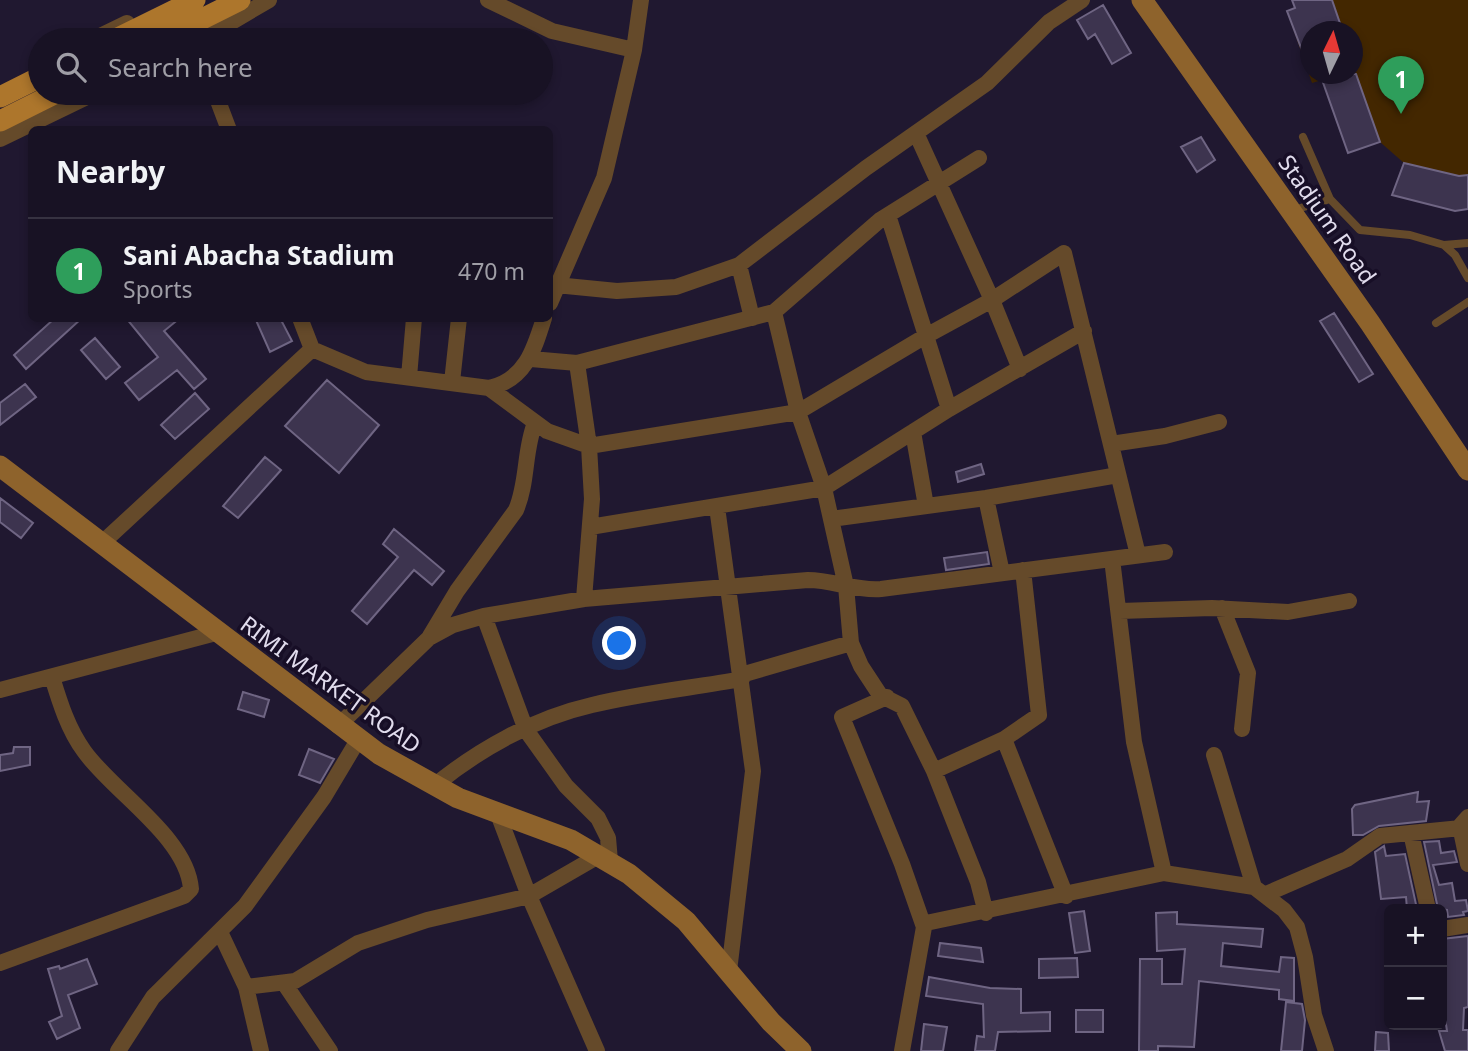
<!DOCTYPE html>
<html lang="en">
<head>
<meta charset="utf-8">
<style>
	body { margin:0; font-family:"Noto Sans",sans-serif; background:#252031; color:#f1f3f6 }
	.controls { position:absolute; right:21px; bottom:21px; display:grid; overflow:hidden; border-radius:10px; box-shadow:0 4px 10px #0003 }
	.controls button { width:63px; height:63px; display:grid; place-items:center; padding:0; border:0; border-bottom:2px solid #363241; background:#181224; color:#f1f3f6; font:35px sans-serif }
	.compass { position:absolute; left:1300px; top:21px; width:63px; height:63px; border-radius:50%; background:#181224; box-shadow:0 4px 10px #0003; rotate:5deg }
	.you { position:absolute; left:620px; top:644px; width:24px; height:24px; margin:-18px; border:5px solid #fff; border-radius:50%; background:#1a73e8; box-shadow:0 0 0 10px #1a73e833 }
	.badge { display:grid; place-items:center; width:46px; height:46px; border-radius:50%; background:#ea580c; color:#fff; font-size:23px; font-weight:700 }
	.pin { position:absolute; translate:-50% -58px; filter:drop-shadow(0 2px 4px #0008) }
	.pin::after { content:''; position:absolute; top:37px; width:24px; height:21px; background:inherit; clip-path:polygon(0 0,100% 0,50% 100%) }
	.list { margin:0; padding:0; list-style:none }
	h2 { display:flex; justify-content:space-between; align-items:center; height:91px; margin:0; padding:0 28px; font-size:30px }
	h2 small { font-size:23px; font-weight:400; color:#9f9ea6 }
	.list li { display:grid; grid-template-columns:46px 1fr auto; gap:21px; align-items:center; box-sizing:border-box; height:105px; padding:0 28px; border-top:2px solid #363241 }
	.list b { display:block; font-size:26px; white-space:nowrap }
	.list p { margin:0; font-size:23px; white-space:nowrap; color:#9f9ea6 }
	.list em { font-size:23px; font-style:normal; color:#9f9ea6 }
	.icon { flex:none; width:38px; height:38px; fill:none; stroke:currentColor; stroke-width:2; stroke-linecap:round; stroke-linejoin:round }
	.map { position:relative; flex:none; width:1468px; height:1051px; overflow:hidden }
	.search { position:absolute; background:#181224; box-shadow:0 4px 10px #0003; left:28px; top:28px; width:525px; height:77px; display:flex; align-items:center; gap:18px; box-sizing:border-box; padding:0 24px; border-radius:38px; color:#9f9ea6; font-size:26px }
	.panel { position:absolute; background:#181224; box-shadow:0 4px 10px #0003; left:28px; top:126px; width:525px; height:196px; border-radius:10px }
	.map>svg:first-child { display:block }
	.green { fill:#432700; fill-rule:evenodd }
	.building { fill:#3d344f; stroke:#6f6583; stroke-width:2 }
	.lines { fill:none; stroke-linecap:round; stroke-linejoin:round }
	.lane { stroke:#654a2a; stroke-width:8 }
	.street { stroke:#654a2a; stroke-width:16 }
	.secondary { stroke:#8e632c; stroke-width:21 }
	.primary { stroke:#ad762c; stroke-width:21 }
	.labels { text-anchor:middle; dominant-baseline:central; stroke-width:7; stroke-linejoin:round; paint-order:stroke }
	.street-label { font-size:23px; fill:#e1dced; stroke:#170e26 }
</style>
</head>
<body>
<div class="map">
<svg width="1468" height="1051" viewBox="0 0 1468 1051">
	<rect width="100%" height="100%" fill="#201830"/>
	<path class="green" d="M1292,0H1468V209L1459,210L1392,195L1404,163L1380,142L1348,153L1322,80L1312,83L1287,11L1295,8ZM1310,32H1352V74H1310Z"/>
	<path class="building" d="M1292,0H1332L1343,32H1311V74L1287,11L1295,8Z
		M1103,5L1131,53L1112,64L1095,34L1088,39L1077,20Z
		M1320,74H1356L1380,142L1348,153Z
		M1201,137L1215,160L1197,172L1181,147Z
		M1404,163L1459,176L1468,175V209L1455,211L1392,195Z
		M1334,313L1373,374L1359,382L1320,321Z
		M55,318H82L26,369L14,355Z
		M126,318H180L164,331L206,379L194,389L177,370L139,400L125,383L158,357Z
		M255,318H280L292,341L270,352Z
		M95,338L120,367L106,379L81,350Z
		M327,380L379,425L339,473L285,426Z
		M25,384L36,397L0,425V403Z
		M195,393L209,409L175,439L161,425Z
		M265,457L281,470L238,518L223,506Z
		M981,464L984,474L958,482L956,472Z
		M0,498L33,523L21,538L0,522Z
		M394,529L444,571L432,585L414,570L367,624L352,611L398,557L383,544Z
		M987,552L989,564L946,570L944,558Z
		M243,692L269,700L264,717L238,709Z
		M14,747H30V765L0,771V755L13,753Z
		M309,749L334,759L320,783L299,775Z
		M1418,792L1417,802L1429,801L1426,821L1379,826L1363,835H1353L1352,809L1355,805Z
		M1439,841L1441,853L1454,851L1457,862L1433,865L1439,885L1452,883L1455,901L1466,900L1468,911L1463,912L1464,915L1448,917L1447,910L1438,909L1424,842Z
		M1384,846L1386,856L1405,854L1417,909H1407L1406,897L1381,899L1375,852Z
		M1084,911L1090,951L1075,953L1069,913Z
		M1177,912V924L1263,929L1261,947L1223,943L1221,966L1279,972L1281,957L1294,958V1001L1279,999V990L1199,981L1194,1047L1158,1046V1051H1139L1140,959H1162V984H1182L1185,949L1157,951L1156,913Z
		M1468,936V1007L1464,1008L1463,1030H1468V1051H1445L1439,1031H1447L1442,997V939Z
		M940,943L981,948L983,962L938,956Z
		M1077,958L1078,977L1039,978V959Z
		M87,959L97,984L68,995L80,1028L57,1039L49,1022L62,1016L48,969L59,966L60,969Z
		M929,977L990,988L1021,989V1013L1050,1012V1031L998,1032L995,1051H975L977,1036L984,1037L983,1004L926,996Z
		M1286,1002L1302,1004L1305,1020L1302,1051H1281Z
		M1076,1010H1103V1032H1076Z
		M924,1024L947,1027L943,1051H921Z
		M1376,1032L1388,1033L1389,1051H1375Z"/>
	<g class="lines">
		<path class="lane" d="M1303,137L1330,199
			M1294,210L1330,199L1360,230L1410,235L1444,245L1455,255L1468,278
			M1444,245L1468,243
			M1436,323L1468,302"/>
		<path class="street" d="M488,0L552,31L634,50
			M92,40L127,23
			M201,40L269,0
			M215,93L229,130
			M916,133L992,300L1020,369
			M0,139L95,93
			M888,215L949,409
			M739,265L752,318
			M556,285L617,291L676,287L739,265L866,168L987,83L1049,22L1082,0
			M550,303L604,178L634,50L641,0
			M774,312L798,412L824,488L846,586L851,643L861,666L880,695L902,706L934,771L978,882L986,913
			M300,318L312,349L366,372L489,388L547,431L589,446L798,412L924,337L992,300L1064,253L1138,555
			M531,359L577,363L774,312L880,220L979,158
			M577,363L589,446L592,499L584,599
			M409,377L414,318
			M452,382L459,318
			M489,388C525,380 534,350 544,318
			M913,432L926,506
			M1111,444L1165,436L1219,422
			M986,498L1002,573
			M717,507L753,771L729,971
			M831,519L986,498L1118,475
			M590,527L824,488L949,409L1084,331
			M101,544L312,349
			M1112,559L1134,742L1164,873
			M1222,608L1248,673L1242,729
			M1120,611L1212,608L1288,612L1349,601
			M484,616L526,730L566,786L598,818L608,838L610,861
			M430,636L457,591L516,510C528,482 524,450 535,423
			M741,675L851,643
			M0,690L216,633
			M887,697L842,717L902,864L924,927L902,1051
			M338,726L429,638L453,625L484,616L584,599L808,580C833,580 855,591 881,589L1165,552
			M1004,739L1066,896
			M1214,755L1254,887
			M934,771L1004,739L1039,715L1023,570
			M434,786C479,749 535,718 592,705C641,693 692,688 742,679
			M498,814L529,896L597,1051
			M1468,817L1460,826L1468,864
			M1411,833L1428,909
			M1266,894L1347,859L1380,836L1461,828
			M924,927L926,923L1164,873L1254,887L1284,910L1297,927L1305,957L1314,1015L1326,1051
			M1442,929L1468,925
			M220,932L246,987L261,1051
			M0,963L184,896L191,889C187,837 113,792 84,751C68,729 60,703 52,677
			M284,983L330,1051
			M246,987L295,981L358,943L427,920L529,896L600,855
			M118,1051L153,997L245,906L324,797L358,740"/>
		<path class="secondary" d="M1142,0L1370,323L1468,470
			M0,466L379,754L458,798L571,840L629,874L686,921L771,1022L801,1051"/>
		<path class="primary" d="M114,40L195,0
			M160,40L240,0
			M0,97L40,77
			M0,121L56,93"/>
	</g>
	<g class="labels">
		<g class="street-label">
			<text transform="translate(1328 219) rotate(55)">Stadium Road</text>
			<text transform="translate(331 684) rotate(36)">RIMI MARKET ROAD</text>
		</g>
	</g>
</svg>
<div class="controls">
<button>+</button>
<button>−</button>
</div>
<svg class="compass" viewBox="-18 -18 36 36"><path d="M0-13l5 13h-10z" fill="#e53935"/><path d="M0 13l5-13h-10z" fill="#9f9ea6"/></svg>
<div class="you"></div>
<div class="pin badge" style="left:1401px;top:114px;background:#2e9e5b">1</div>
<div class="search"><svg class="icon" aria-label="search" viewBox="0 0 24 24"><circle cx="10" cy="10" r="6"/><path d="M15 15l6 6"/></svg>Search here</div>
<section class="panel">
<h2>Nearby<small></small></h2>
<ul class="list">
<li><span class="badge" style="background:#2e9e5b">1</span><div><b>Sani Abacha Stadium</b><p>Sports</p></div><em>470 m</em></li>
</ul>
</section>
</div>
</body>
</html>
